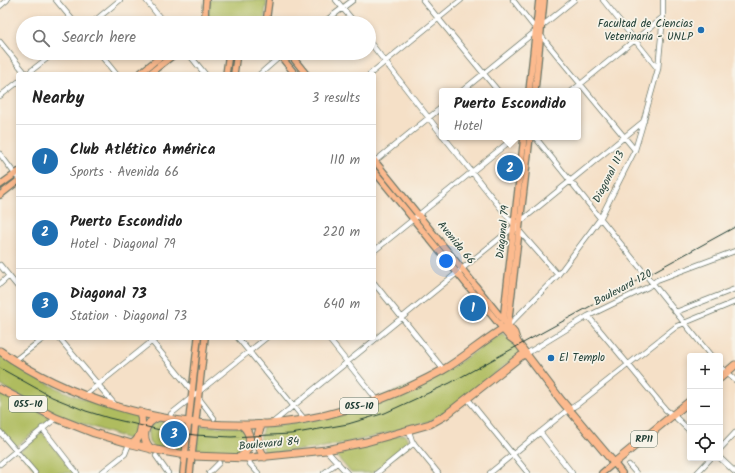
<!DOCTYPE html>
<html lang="en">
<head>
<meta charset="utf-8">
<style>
	body { margin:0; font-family:Kalam,sans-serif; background:#f2f2f2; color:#222 }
	.controls { position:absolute; right:12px; bottom:12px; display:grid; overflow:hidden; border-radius:4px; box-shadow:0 2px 6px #0003 }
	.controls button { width:36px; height:36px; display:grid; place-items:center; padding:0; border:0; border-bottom:1px solid #e0e0e0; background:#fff; color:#222; font:20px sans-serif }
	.you { position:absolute; left:446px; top:261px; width:14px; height:14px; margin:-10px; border:3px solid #fff; border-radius:50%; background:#1a73e8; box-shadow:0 0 0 6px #1a73e833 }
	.badge { display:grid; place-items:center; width:26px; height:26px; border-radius:50%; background:#1f6fb2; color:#fff; font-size:13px; font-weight:700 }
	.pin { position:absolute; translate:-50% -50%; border:2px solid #fff; box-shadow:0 1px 4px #0006 }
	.popup { position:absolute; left:439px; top:88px; width:142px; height:52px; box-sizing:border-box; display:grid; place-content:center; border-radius:4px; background:#fff; filter:drop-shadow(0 1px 3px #0005); font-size:13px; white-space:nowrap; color:#767676 }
	.popup b { font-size:15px; color:#222 }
	.popup::after { content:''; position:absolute; left:50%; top:100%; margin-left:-8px; border:8px solid transparent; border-top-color:#fff }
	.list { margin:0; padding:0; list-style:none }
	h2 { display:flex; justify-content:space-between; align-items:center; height:52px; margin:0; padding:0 16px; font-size:17px }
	h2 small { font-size:13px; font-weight:400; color:#767676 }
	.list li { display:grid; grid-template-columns:26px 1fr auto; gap:12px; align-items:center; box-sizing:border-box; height:72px; padding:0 16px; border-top:1px solid #e0e0e0 }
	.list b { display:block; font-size:15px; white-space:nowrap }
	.list p { margin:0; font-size:13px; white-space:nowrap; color:#767676 }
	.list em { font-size:13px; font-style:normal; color:#767676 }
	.icon { flex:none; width:22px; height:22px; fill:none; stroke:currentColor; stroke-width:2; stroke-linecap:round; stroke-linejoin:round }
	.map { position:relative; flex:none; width:735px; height:473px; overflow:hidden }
	.search { position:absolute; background:#fff; box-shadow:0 2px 6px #0003; left:16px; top:16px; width:360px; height:44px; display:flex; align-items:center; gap:10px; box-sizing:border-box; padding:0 14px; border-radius:22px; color:#767676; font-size:15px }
	.panel { position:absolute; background:#fff; box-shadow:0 2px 6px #0003; left:16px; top:72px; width:360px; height:268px; border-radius:4px }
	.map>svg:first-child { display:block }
	.green { fill:#afbc5e; stroke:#677c49 }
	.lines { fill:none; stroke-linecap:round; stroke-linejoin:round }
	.minor-casing { stroke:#6a7667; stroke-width:6 }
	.major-casing { stroke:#6a7667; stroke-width:8 }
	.highway-casing { stroke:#6a7667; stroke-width:9 }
	.minor { stroke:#fff; stroke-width:4.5 }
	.major { stroke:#fcba8e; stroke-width:5.5 }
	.highway { stroke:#fcba8e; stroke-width:7 }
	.tram { stroke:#1f3d34; stroke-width:1 }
	.poi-dot { fill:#1f6fb2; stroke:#f7f3e8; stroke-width:1.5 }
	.labels { text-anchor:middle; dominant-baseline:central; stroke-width:3.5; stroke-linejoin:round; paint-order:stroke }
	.shield { fill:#f7f3e8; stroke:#60746a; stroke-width:1 }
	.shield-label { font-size:10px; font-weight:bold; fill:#1f3d34 }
	.poi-label { font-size:11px; fill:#1f3d34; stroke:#f7f3e8; text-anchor:end }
	.street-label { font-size:11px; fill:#1f3d34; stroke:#f7f3e8 }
</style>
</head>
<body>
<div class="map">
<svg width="735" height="473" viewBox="0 0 735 473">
	<rect width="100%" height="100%" fill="#f7f3e8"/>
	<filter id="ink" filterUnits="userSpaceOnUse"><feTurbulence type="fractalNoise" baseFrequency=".025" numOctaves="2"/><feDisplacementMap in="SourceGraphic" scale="8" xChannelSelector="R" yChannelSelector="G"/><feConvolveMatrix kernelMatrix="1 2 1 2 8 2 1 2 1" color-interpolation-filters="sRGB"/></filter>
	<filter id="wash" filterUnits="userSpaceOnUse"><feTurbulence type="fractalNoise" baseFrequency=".012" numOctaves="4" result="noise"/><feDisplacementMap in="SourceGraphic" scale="16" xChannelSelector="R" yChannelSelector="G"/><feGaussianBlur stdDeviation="0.9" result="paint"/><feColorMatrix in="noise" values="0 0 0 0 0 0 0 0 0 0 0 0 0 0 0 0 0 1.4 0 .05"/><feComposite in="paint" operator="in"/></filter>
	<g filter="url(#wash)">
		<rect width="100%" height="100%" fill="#f5e0c7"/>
		<path class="green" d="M210,0H267L264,22L213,23L208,16Z
			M502,333L516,344L522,352L444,413L428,422L365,439L320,448L265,454L260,439L263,427L323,418L442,374Z
			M0,354C26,372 54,389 84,399C102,405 120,409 138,414L140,418L135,438L131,440L60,416L28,401L0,385Z
			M0,390L49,417V420L17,446H14L0,428Z
			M159,421L186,425V432L168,430L167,433H170V435L185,438L183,453L153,447L149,442C147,428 146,427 159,421Z
			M199,426L240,427L245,431L248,442L242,453L238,454H196Z
			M42,432L74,473H38L20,451Z
			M405,434L410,445L372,473H351L332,451Z"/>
	</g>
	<g filter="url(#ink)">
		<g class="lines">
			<defs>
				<path id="minor" d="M56,0L75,23
					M146,0L164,23
					M336,0L355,23
					M423,0L498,91
					M513,0C552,51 594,100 635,150
					M603,0L658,69
					M0,6L7,0
					M92,23L120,0
					M323,23L353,0
					M369,41L442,135
					M0,42L26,74
					M99,53L116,74
					M188,53L205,74
					M27,74L54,53
					M260,74L284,53
					M370,74L461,0
					M462,91L574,0
					M572,91L663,17
					M0,96L18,82
					M444,137L515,226L558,275
					M535,137L711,356
					M0,154L18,178
					M374,162L442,107
					M374,251L515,137
					M0,265L18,287
					M374,283L443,369
					M0,284L9,276
					M676,312L735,289
					M588,316L666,410L673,415L690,431
					M508,326L558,275L600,219L635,150L641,130L658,69L663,17V0
					M59,338L116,406
					M149,338L193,392
					M238,338L305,420
					M328,338L378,401
					M526,354L588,316L648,287L657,280L735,251
					M14,361L44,338
					M720,367L735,380
					M84,396L156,338
					M198,397L214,418
					M467,398L528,473
					M171,414L266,338
					M271,424L644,121
					M42,428L77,473
					M409,431L412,441L438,473
					M0,432L35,473
					M540,432L572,473
					M720,449L735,433
					M326,450L347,473
					M156,456L168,473
					M248,458L250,464L258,473
					M720,458L735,472
					M0,464L56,418
					M629,465L636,473
					M101,473L125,454L129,444
					M209,473L219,463
					M324,473L338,462
					M377,473L414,443
					M490,473L565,412L578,404L677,326L735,302
					M697,473L711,458"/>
				<path id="major" d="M206,0C206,7 203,17 208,23
					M266,23L269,0
					M278,53L295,74
					M289,53L306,74
					M139,74L165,53
					M149,74L176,53
					M226,74L229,53
					M234,74L237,53
					M529,91L539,0
					M535,91L544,0
					M374,160L508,326
					M374,171L503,329
					M0,185L18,172
					M0,195L18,181
					M503,321L524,137
					M508,326L530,137
					M183,473L198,338
					M190,473L205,338
					M602,473L614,463L622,473"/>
				<path id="highway" d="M503,329L510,337L517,342
					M0,351C67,398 160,426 242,425C279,425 316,419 352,408C361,405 371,403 381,399C402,391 423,381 443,370C466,357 485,338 508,326L514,333L517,342L526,354L561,400L614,463L690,401
					M720,378L735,365
					M0,389L56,418L94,433L132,444L156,450L192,456L248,458L326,450L366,442L430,424L446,415L521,356L526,354
					M263,424C255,432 258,450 265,457
					M132,444C142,439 143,422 140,412
					M151,449C140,438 144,422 159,417
					M239,458C251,450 254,436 242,425"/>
			</defs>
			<use href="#minor" class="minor-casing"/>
			<use href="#major" class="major-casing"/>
			<use href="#highway" class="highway-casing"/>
			<use href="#minor" class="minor"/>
			<use href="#major" class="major"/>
			<use href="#highway" class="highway"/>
			<path class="tram" d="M0,368L52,397L86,411L109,418L160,430L195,435L231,437L291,434L348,424L385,413L450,383L735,227"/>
		</g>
	</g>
	<g class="poi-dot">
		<circle cx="701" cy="30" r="4"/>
		<circle cx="551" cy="358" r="4"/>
	</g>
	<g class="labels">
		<g class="shield">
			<rect x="9" y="396" width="38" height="16" rx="3"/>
			<rect x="340" y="398" width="38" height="16" rx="3"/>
			<rect x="631" y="431" width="26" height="16" rx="3"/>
		</g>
		<g class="shield-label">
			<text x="28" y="404">055-10</text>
			<text x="359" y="406">055-10</text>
			<text x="644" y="439">RP11</text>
		</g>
		<g class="poi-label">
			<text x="693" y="24">Facultad de Ciencias<tspan x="693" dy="13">Veterinaria - UNLP</tspan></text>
			<text x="559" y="358" text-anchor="start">El Templo</text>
		</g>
		<g class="street-label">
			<text transform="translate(609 177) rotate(-63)">Diagonal 113</text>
			<text transform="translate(503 232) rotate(-84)">Diagonal 79</text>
			<text transform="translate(456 243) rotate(51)">Avenida 66</text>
			<text transform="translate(623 288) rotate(-28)">Boulevard 120</text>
			<text transform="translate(269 444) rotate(-5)">Boulevard 84</text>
		</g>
	</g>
</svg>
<div class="controls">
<button>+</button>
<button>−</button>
<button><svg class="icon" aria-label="locate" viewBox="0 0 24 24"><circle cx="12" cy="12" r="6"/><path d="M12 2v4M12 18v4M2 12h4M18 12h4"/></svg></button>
</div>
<div class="you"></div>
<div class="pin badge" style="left:473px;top:308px">1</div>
<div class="pin badge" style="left:510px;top:168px">2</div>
<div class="popup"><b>Puerto Escondido</b>Hotel</div>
<div class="pin badge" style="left:174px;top:434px">3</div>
<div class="search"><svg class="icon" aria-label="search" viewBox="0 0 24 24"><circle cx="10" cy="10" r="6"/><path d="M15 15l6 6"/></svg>Search here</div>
<section class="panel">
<h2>Nearby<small>3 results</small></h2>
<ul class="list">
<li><span class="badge">1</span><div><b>Club Atlético América</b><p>Sports · Avenida 66</p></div><em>110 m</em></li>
<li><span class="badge">2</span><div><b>Puerto Escondido</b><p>Hotel · Diagonal 79</p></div><em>220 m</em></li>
<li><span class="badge">3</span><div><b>Diagonal 73</b><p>Station · Diagonal 73</p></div><em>640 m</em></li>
</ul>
</section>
</div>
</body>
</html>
